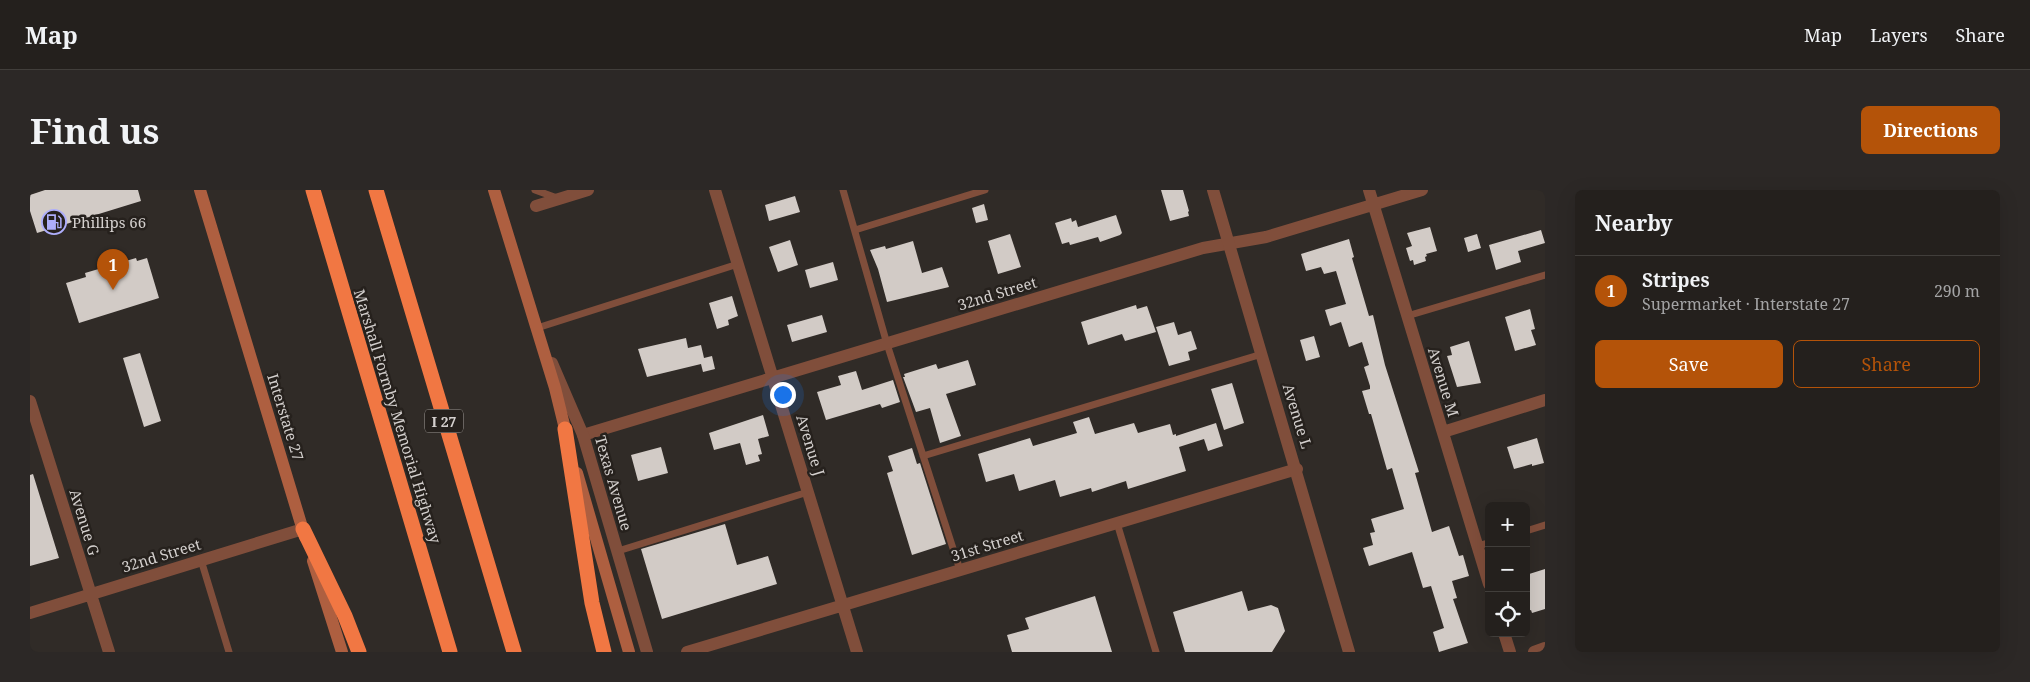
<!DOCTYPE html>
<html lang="en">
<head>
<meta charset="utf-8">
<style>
	body { margin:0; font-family:"Noto Serif",serif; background:#2c2826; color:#f1f3f6 }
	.controls { position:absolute; right:15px; bottom:15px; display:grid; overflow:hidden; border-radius:8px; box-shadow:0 5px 20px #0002 }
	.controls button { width:45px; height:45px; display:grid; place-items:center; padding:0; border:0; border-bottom:1px solid #413e3b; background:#24201d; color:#f1f3f6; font:25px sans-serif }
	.you { position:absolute; left:752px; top:204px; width:18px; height:18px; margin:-12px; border:4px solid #fff; border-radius:50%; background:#1a73e8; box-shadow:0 0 0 8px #1a73e833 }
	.badge { display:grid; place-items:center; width:32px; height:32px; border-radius:50%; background:#b45309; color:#fff; font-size:16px; font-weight:700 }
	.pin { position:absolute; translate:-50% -41px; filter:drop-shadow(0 1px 2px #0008) }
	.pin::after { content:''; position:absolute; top:26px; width:18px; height:15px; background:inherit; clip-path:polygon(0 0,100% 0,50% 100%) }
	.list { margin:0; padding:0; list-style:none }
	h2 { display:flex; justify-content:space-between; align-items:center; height:65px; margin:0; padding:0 20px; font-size:21px }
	h2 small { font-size:16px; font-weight:400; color:#a3a3a4 }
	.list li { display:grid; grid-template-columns:32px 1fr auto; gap:15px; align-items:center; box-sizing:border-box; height:70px; padding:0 20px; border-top:1px solid #413e3b }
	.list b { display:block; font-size:19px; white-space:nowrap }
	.list p { margin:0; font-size:16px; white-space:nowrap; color:#a3a3a4 }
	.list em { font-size:16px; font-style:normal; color:#a3a3a4 }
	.actions { display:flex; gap:10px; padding:15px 20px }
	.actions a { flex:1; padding:11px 0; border:1px solid #b45309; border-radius:8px; text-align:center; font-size:18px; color:#b45309 }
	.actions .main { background:#b45309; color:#fff }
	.icon { flex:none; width:28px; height:28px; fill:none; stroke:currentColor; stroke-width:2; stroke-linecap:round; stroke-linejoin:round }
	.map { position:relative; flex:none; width:1515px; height:462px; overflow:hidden; border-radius:8px }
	header { display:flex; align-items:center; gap:30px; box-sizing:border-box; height:70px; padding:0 25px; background:#24201d; border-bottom:1px solid #413e3b }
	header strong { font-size:24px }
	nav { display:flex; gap:28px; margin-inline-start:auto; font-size:18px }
	.intro { display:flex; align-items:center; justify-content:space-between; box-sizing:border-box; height:120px; padding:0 30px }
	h1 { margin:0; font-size:35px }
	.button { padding:12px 22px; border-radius:8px; background:#b45309; color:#fff; font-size:18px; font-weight:700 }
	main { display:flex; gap:30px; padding:0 30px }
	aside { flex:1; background:#24201d; border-radius:8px; box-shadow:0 5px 20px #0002 }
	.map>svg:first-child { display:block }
	.building { fill:#d2cbc6 }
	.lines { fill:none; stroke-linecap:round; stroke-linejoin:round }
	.service { stroke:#804e3b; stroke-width:7 }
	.minor { stroke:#804e3b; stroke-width:12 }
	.tertiary { stroke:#804e3b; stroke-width:12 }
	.secondary { stroke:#ae5f40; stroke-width:12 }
	.motorway { stroke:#f17743; stroke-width:15 }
	.labels { text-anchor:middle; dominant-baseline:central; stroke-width:5; stroke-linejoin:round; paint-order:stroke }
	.shield { fill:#26211d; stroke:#a09c99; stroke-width:1 }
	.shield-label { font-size:14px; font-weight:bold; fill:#d4d0ce }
	.poi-label { font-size:15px; fill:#d4d0ce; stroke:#26211d; text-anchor:start }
	.street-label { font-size:15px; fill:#d4d0ce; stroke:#26211d }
</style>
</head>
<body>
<header>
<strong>Map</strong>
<nav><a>Map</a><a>Layers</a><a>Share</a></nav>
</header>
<div class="intro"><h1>Find us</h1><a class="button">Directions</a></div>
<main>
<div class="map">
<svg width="1515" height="462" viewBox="0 0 1515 462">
	<rect width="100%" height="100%" fill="#302b27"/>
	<path class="building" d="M15,0H108L111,11L7,43L0,21V5Z
		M1131,0H1153L1159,21L1158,22L1159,26L1140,31Z
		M765,6L770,22L739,31L735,15Z
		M954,14L958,30L946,33L942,18Z
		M1086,25L1092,43L1090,45L1070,52L1068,47L1040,55L1039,52L1032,54L1025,33L1041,28L1042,32L1046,30L1048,37Z
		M1400,37L1407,61L1396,64L1397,66L1395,67L1396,71L1384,75L1383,70L1380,71L1376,58L1382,56L1377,43Z
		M1511,40L1515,53L1488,61L1491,72L1466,80L1459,55Z
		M980,44L991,77L968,84L958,51Z
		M1447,44L1451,58L1438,62L1434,48Z
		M1319,49L1324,67L1322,68L1339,126L1343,125L1355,175L1389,282L1385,283L1402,342L1419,336L1429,366L1433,365L1439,386L1422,391L1427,408L1423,409L1438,453L1409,462L1403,442L1414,438L1401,396L1393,398L1382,362L1339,376L1333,358L1343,355L1340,343L1345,342L1341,329L1374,319L1362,278L1357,280L1341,224H1339L1332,201L1340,199V196L1334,177L1339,175L1332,152L1319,157L1311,132L1300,136L1295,120L1316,114L1306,81L1294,84L1291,77L1276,81L1271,64Z
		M760,50L768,75L748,82L739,57Z
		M883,51L892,83L912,77L919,97L857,112L848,79L840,60L855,56L856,59Z
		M106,68L107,71L117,68L129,108L49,133L36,93L56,87L55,83Z
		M803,72L808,90L780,98L775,80Z
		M702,106L708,126L698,130L699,135L687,139L679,113Z
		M1106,115L1107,119L1117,116L1126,142L1095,151L1092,144L1058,155L1051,132Z
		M1500,119L1505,139L1501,140L1506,155L1485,161L1475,127Z
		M792,125L797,142L762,152L757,135Z
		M1144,132L1148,145L1161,141L1167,159L1158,162L1160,170L1139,176L1126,137Z
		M1284,146L1290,167L1276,171L1270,150Z
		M656,148L658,158L671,155L674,168L682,166L685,179L673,182L671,174L617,187L608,159Z
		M1439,151L1451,193L1427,197L1417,166L1422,165L1420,157Z
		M110,163L131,231L114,237L93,168Z
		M938,170L946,195L916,204L931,246L910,253L900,218L886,222L873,187H875L874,184L906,174L908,179Z
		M826,181L832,200L863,190L870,212L852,218L850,214L796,230L787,202L811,195L808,186Z
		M1202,193L1214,233L1194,240L1181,199Z
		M733,225L739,246L728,249L732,264L728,265L730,271L716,275L710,253L684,260L679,243Z
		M1059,227L1065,244L1104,233L1108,243L1140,234L1143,245L1146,244V246L1186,233L1193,256L1178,261L1174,249L1149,257L1156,281L1098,299L1096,291L1062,302L1061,298L1030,307L1025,290L989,301L984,284L956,292L948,264L1000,248L1003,256L1047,243L1043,232Z
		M1507,248L1514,273L1502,276V274L1484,279L1477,257Z
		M631,257L638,283L608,291L601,265Z
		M882,258L887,274L890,273L916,354L882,365L857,283L863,281L858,266Z
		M3,284L29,368L0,376V285Z
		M695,334L707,375L738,366L747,394L632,429L611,359Z
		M1515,379V419L1502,423L1501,420L1496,422V385Z
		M1212,401L1218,421L1241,415L1248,418L1255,441L1242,462H1155L1143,422Z
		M1065,406L1082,462H982L977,445L999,439L995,428Z"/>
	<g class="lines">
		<path class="service" d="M505,0L527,8
			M813,0L857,154L930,380
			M825,40L955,0
			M1377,126L1515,85
			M507,138L708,74
			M893,266L1232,164
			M1087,333L1126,462
			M1496,341L1515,335
			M1447,356L1459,353
			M588,361L778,302
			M171,370L199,462"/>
		<path class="minor" d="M685,0L827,462
			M1339,0L1459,394
			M506,16L558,0
			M0,211L79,462
			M1413,242L1515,210
			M553,245L1173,58L1236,47L1392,0
			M0,423L273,339
			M1474,443L1480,462
			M657,462L1267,279
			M1504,462L1515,458"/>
		<path class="tertiary" d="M1183,0L1319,462
			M522,173L553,245L617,462"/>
		<path class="secondary" d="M170,0L275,347
			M464,0L525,198L537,247
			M547,283L599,462
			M283,371L312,462"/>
		<path class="motorway" d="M283,0L420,462
			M346,0L484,462
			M535,239L562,413L574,462
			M273,339L315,426L329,462"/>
	</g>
	<defs>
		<symbol id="fuel-ring" viewBox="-11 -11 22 22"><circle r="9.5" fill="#26211d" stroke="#aeaefb" stroke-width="1.5"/><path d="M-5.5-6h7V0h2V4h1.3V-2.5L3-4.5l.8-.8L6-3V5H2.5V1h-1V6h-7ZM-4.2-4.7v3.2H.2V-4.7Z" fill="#aeaefb"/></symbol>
	</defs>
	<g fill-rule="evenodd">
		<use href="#fuel-ring" x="10" y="18" width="28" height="28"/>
	</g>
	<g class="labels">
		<rect class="shield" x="395" y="219.5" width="38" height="23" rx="4"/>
		<g class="shield-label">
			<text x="414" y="231">I 27</text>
		</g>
		<g class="poi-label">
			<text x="42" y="32">Phillips 66</text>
		</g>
		<g class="street-label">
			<text transform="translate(967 103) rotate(-17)">32nd Street</text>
			<text transform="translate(1414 192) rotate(73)">Avenue M</text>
			<text transform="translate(368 226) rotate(73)">Marshall Formby Memorial Highway</text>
			<text transform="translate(1268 226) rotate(73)">Avenue L</text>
			<text transform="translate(256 227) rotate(73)">Interstate 27</text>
			<text transform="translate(781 255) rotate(73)">Avenue J</text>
			<text transform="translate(584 293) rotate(74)">Texas Avenue</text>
			<text transform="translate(55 332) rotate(73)">Avenue G</text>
			<text transform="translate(957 355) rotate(-17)">31st Street</text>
			<text transform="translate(131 365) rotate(-17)">32nd Street</text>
		</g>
	</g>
</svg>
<div class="controls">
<button>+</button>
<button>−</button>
<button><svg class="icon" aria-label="locate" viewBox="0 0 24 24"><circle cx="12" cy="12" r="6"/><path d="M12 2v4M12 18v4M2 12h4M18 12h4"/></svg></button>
</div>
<div class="you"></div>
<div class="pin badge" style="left:83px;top:100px">1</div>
</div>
<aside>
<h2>Nearby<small></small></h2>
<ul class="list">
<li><span class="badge">1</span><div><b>Stripes</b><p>Supermarket · Interstate 27</p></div><em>290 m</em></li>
</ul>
<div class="actions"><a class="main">Save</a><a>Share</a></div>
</aside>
</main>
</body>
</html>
